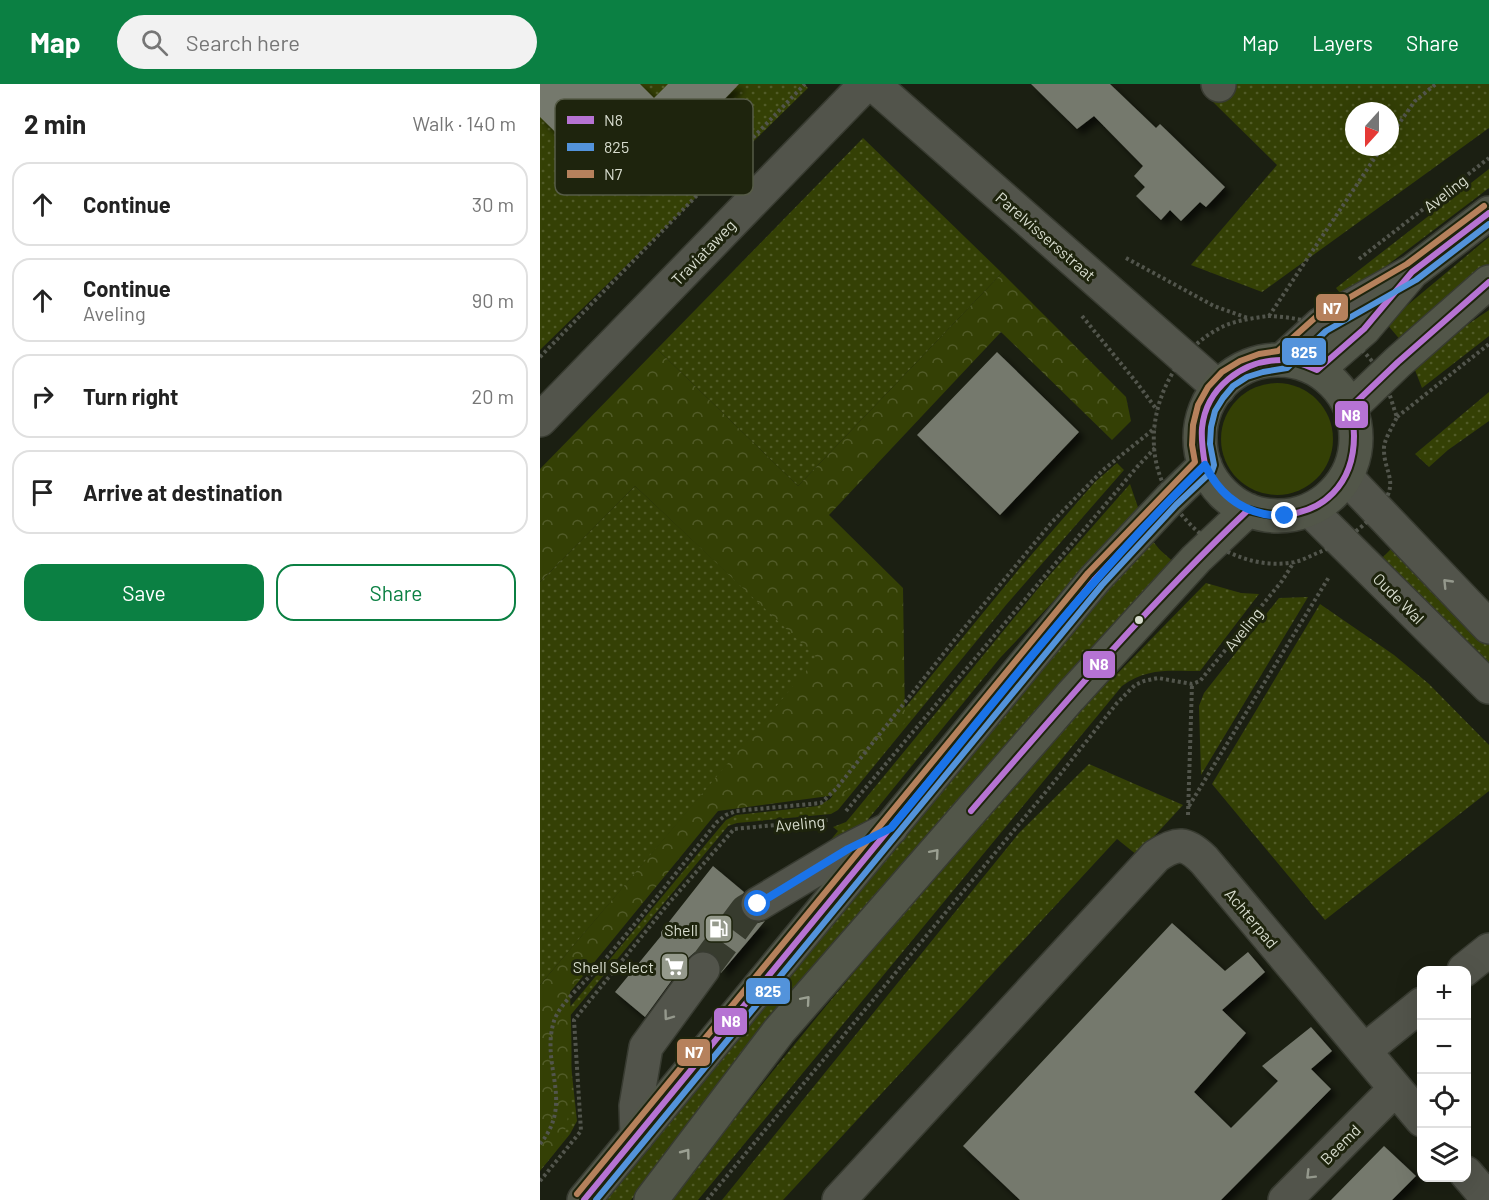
<!DOCTYPE html>
<html lang="en">
<head>
<meta charset="utf-8">
<style>
	body { margin:0; font-family:Barlow,sans-serif; background:#f2f2f2; color:#222 }
	.controls { position:absolute; right:18px; bottom:18px; display:grid; overflow:hidden; border-radius:12px; box-shadow:0 6px 24px #0002 }
	.controls button { width:54px; height:54px; display:grid; place-items:center; padding:0; border:0; border-bottom:2px solid #e0e0e0; background:#fff; color:#222; font:30px sans-serif }
	.compass { position:absolute; left:805px; top:18px; width:54px; height:54px; border-radius:50%; background:#fff; box-shadow:0 6px 24px #0002; rotate:201deg }
	.stop { position:absolute; width:18px; height:18px; margin:-14px; border:4px solid #1a73e8; border-radius:50%; background:#fff }
	.stop.end { background:#1a73e8; border-color:#fff; box-shadow:0 2px 6px #0008 }
	.list { margin:0; padding:0; list-style:none }
	h2 { display:flex; justify-content:space-between; align-items:center; height:78px; margin:0; padding:0 24px; font-size:26px }
	h2 small { font-size:20px; font-weight:400; color:#767676 }
	.list li { display:grid; grid-template-columns:39px 1fr auto; gap:18px; align-items:center; box-sizing:border-box; height:84px; margin:0 12px 12px; padding:0 12px; border:2px solid #e0e0e0; border-radius:18px }
	.list b { display:block; font-size:22px; white-space:nowrap }
	.list p { margin:0; font-size:20px; white-space:nowrap; color:#767676 }
	.list em { font-size:20px; font-style:normal; color:#767676 }
	.actions { display:flex; gap:12px; padding:18px 24px }
	.actions a { flex:1; padding:14px 0; border:2px solid #0b8043; border-radius:18px; text-align:center; font-size:21px; color:#0b8043 }
	.actions .main { background:#0b8043; color:#fff }
	.icon { flex:none; width:33px; height:33px; fill:none; stroke:currentColor; stroke-width:2; stroke-linecap:round; stroke-linejoin:round }
	.map { position:relative; flex:none; width:949px; height:1116px; overflow:hidden }
	header { display:flex; align-items:center; gap:36px; box-sizing:border-box; height:84px; padding:0 30px; background:#0b8043; color:#fff }
	header strong { font-size:28px }
	nav { display:flex; gap:33px; margin-inline-start:auto; font-size:21px }
	.search { width:420px; height:54px; background:#f2f2f2; display:flex; align-items:center; gap:15px; box-sizing:border-box; padding:0 21px; border-radius:33px; color:#767676; font-size:22px }
	main { display:flex }
	aside { flex:1; background:#fff }
	.map>svg:first-child { display:block }
	.grass { fill:url(#grass-dots); fill-rule:evenodd }
	.forest { fill:url(#forest-crowns) }
	.garden { fill:#344005 }
	.building { fill:#75796d; filter:url(#shadow) }
	.lines { fill:none; stroke-linecap:round; stroke-linejoin:round }
	.minor-tunnel { stroke:#373b2e; stroke-width:33; stroke-dasharray:33 16; stroke-linecap:butt }
	.minor-casing { stroke:#383b31; stroke-width:36 }
	.major-casing { stroke:#383b31; stroke-width:36 }
	.path { stroke:#52554c; stroke-width:4; stroke-dasharray:3 3; stroke-linecap:butt }
	.minor { stroke:#52544b; stroke-width:33 }
	.major { stroke:#525649; stroke-width:33 }
	.bus-1-casing { stroke:#1e240d; stroke-width:10 }
	.bus-2-casing { stroke:#1e240d; stroke-width:10 }
	.bus-3-casing { stroke:#1e240d; stroke-width:10 }
	.bus-1 { stroke:#b673d3; stroke-width:6 }
	.bus-2 { stroke:#5393db; stroke-width:6 }
	.bus-3 { stroke:#b6815c; stroke-width:6 }
	.oneway { stroke:#94988c }
	.oneway2 { stroke:#9ba092 }
	.route { stroke:#1a73e8; stroke-width:8 }
	.bus-dot { fill:#d7dcce; stroke:#1e240d; stroke-width:2 }
	.labels { text-anchor:middle; dominant-baseline:central; stroke-width:6; stroke-linejoin:round; paint-order:stroke }
	.street-label { font-size:16px; fill:#d7dcce; stroke:#1e240d }
	.poi-label { font-size:16px; fill:#d7dcce; stroke:#1e240d; text-anchor:end }
	.key { fill:#1e240d; stroke:#565b47; stroke-width:1.5 }
	.key-label { font-size:16px; fill:#d7dcce }
	.line-badge { stroke:#1e240d; stroke-width:2 }
	.badge-label { font-size:16px; text-anchor:middle; font-weight:bold; fill:#fff }
</style>
</head>
<body>
<header>
<strong>Map</strong>
<div class="search"><svg class="icon" aria-label="search" viewBox="0 0 24 24"><circle cx="10" cy="10" r="6"/><path d="M15 15l6 6"/></svg>Search here</div>
<nav><a>Map</a><a>Layers</a><a>Share</a></nav>
</header>
<main>
<aside>
<h2>2 min<small>Walk · 140 m</small></h2>
<ul class="list">
<li><svg class="icon" aria-label="ahead" viewBox="0 0 24 24"><path d="M12 20V5M6 11l6-6 6 6"/></svg><div><b>Continue</b></div><em>30 m</em></li>
<li><svg class="icon" aria-label="ahead" viewBox="0 0 24 24"><path d="M12 20V5M6 11l6-6 6 6"/></svg><div><b>Continue</b><p>Aveling</p></div><em>90 m</em></li>
<li><svg class="icon" aria-label="right" viewBox="0 0 24 24"><path d="M7 20v-9h11M14 6l5 5-5 5"/></svg><div><b>Turn right</b></div><em>20 m</em></li>
<li><svg class="icon" aria-label="arrive" viewBox="0 0 24 24"><path d="M6 21V4h12l-3 4 3 4H6"/></svg><div><b>Arrive at destination</b></div></li>
</ul>
<div class="actions"><a class="main">Save</a><a>Share</a></div>
</aside>
<div class="map">
<svg width="949" height="1116" viewBox="0 0 949 1116">
	<defs>
		<pattern id="grass-dots" width="8" height="8" patternUnits="userSpaceOnUse" patternTransform="scale(1.5)"><rect width="8" height="8" fill="#344005"/><path d="M2 2h.1M6 6h.1" fill="none" stroke="#515b28" stroke-width="1.8" stroke-linecap="round"/></pattern>
		<pattern id="forest-crowns" width="20" height="18" patternUnits="userSpaceOnUse" patternTransform="scale(1.5)"><rect width="20" height="18" fill="#344005"/><path d="M2 6a3 3 0 1 1 6 0M12 15a3 3 0 1 1 6 0" fill="none" stroke="#515b28"/></pattern>
		<filter id="shadow"><feDropShadow dx="5.5" dy="5.5" stdDeviation="3" flood-color="#0009"/></filter>
	</defs>
	<rect width="100%" height="100%" fill="#1b1f12"/>
	<path class="grass" d="M0,0H264L268,4L0,266Z
		M690,0H949V44L722,208L651,181L737,81L672,17ZM814,27H850V63H814Z
		M323,54L462,189L258,402L117,265Z
		M949,85V104L804,214L796,204Z
		M949,153V186L862,258L846,239Z
		M949,226V252L882,304L873,281L890,266Z
		M949,308V337L908,366L889,383L875,370Z
		M577,379L584,386L466,521L298,726L291,730L197,739L188,742L34,927L29,933L27,944L37,1037L30,1050L0,1087V1067L25,929L186,736L196,731L278,722L290,715L479,485L555,398Z
		M590,400L601,432L526,504L460,574L312,755L284,764L298,747L293,743L306,738L312,731L501,501Z
		M95,402L278,574L0,901V498Z
		M611,455L620,466L637,481L294,866L91,1116H63L468,620Z
		M856,460L949,561V590L838,478Z
		M666,499L701,509L719,510L660,587C630,587 608,583 582,602L158,1116H130C271,936 419,761 570,589L574,593Z
		M768,513L661,691L659,622L664,609L739,514Z
		M780,520L854,571L889,600L949,661V707L785,836L672,700Z
		M549,680L643,721L597,771L577,755L243,1116H182L479,749Z"/>
	<path class="forest" d="M462,189L586,313L591,337L572,356L461,248L289,431L363,504L365,638L304,710L178,727L30,908C31,943 36,1031 20,1060C15,1070 6,1078 0,1086V901L277,574L95,402L0,498V385L117,265L258,402Z"/>
	<path class="garden" d="M681 355a56 56 0 1 1 112 0a56 56 0 1 1-112 0Z"/>
	<path class="building" d="M0,0H100L114,14L128,0H199L97,106L50,61L39,71L0,33Z
		M491,0H570L616,44L620,40L685,103L666,123L660,118L641,137L630,126L621,136L596,112L605,103L594,92L603,82L554,32L537,45Z
		M457,268L539,348L460,431L377,351Z
		M173,782L204,808L199,820L202,830L209,837L218,839L225,837L181,889L180,878L174,870L166,866L155,868L148,874L105,933L75,908L121,852V848Z
		M632,839L685,887L708,868L725,888L682,926L706,949L654,1008L691,1044L738,997L722,982L771,943L792,967L771,985L791,1005L681,1116H480L423,1062Z
		M844,1062L876,1092L852,1116H791Z"/>
	<g class="lines">
		<path class="minor-tunnel" d="M163,885L206,827L218,820"/>
		<defs>
			<path id="minor" d="M333,0L679,304
				M678,0L679,1
				M742,276L781,240L799,229L870,189
				M0,336L326,0
				M806,393L949,543
				M770,426L949,603
				M218,820L308,766L351,744
				M924,886L949,866
				M824,967L882,920
				M97,1052L96,1022L106,963L163,885
				M926,1089L949,1116
				M299,1116L616,772C637,758 646,758 664,776L882,1036
				M745,1116L855,1005"/>
			<path id="major" d="M660 354a78 78 0 1 1 156 0a78 78 0 1 1-156 0Z
				M777,286L824,245L872,188L949,129
				M810,324L858,278L949,198
				M44,1116L555,495L630,415L665,381
				M111,1116L239,947L530,613L656,475L708,426"/>
		</defs>
		<use href="#minor" class="minor-casing"/>
		<use href="#major" class="major-casing"/>
		<path class="path" d="M850,52L875,17L896,0
			M586,174L674,222L708,234
			M819,175L949,74
			M542,232L597,299L617,326
			M728,232C773,233 821,251 842,293C849,305 852,320 857,333C853,342 843,357 844,366C844,387 858,397 844,418C827,442 806,456 780,468C772,471 764,476 755,478C697,489 638,445 620,392C600,336 630,267 684,242C698,236 714,234 728,232Z
			M729,232L842,63
			M0,273L265,0
			M857,333L949,260
			M649,722L789,493
			M306,727L597,383L615,364
			M648,731L652,600
			M0,1060C35,1018 0,982 14,937C20,918 48,896 61,880C101,834 139,785 177,738L186,731L196,727L281,719L296,705L420,549L512,438L563,386L615,344
			M0,1097L41,1047L34,936L128,820L194,745L288,736
			M167,1116L514,698L577,619L595,601L604,597L618,594L652,600L660,597L742,497L754,478"/>
		<use href="#minor" class="minor"/>
		<use href="#major" class="major"/>
		<defs>
			<path id="bus-1" d="M431,727C520,624 609,520 708,426C717,428 727,431 736,431C784,431 814,399 814,352C814,343 812,333 810,324L858,278L949,198
				M44,1116L555,495L630,415L665,381C663,369 661,357 662,344C666,304 702,276 742,276C754,276 766,281 777,286L824,245L872,188L949,129"/>
			<path id="bus-2" d="M56,1116L562,501L636,421L672,387L674,381L670,360L671,343L675,327L683,314L693,302L707,293L723,288L747,284L786,247L876,196L949,140"/>
			<path id="bus-3" d="M37,1110L548,489L655,378L652,361L653,341L658,321L668,303L682,288L700,277L719,270L738,267L776,233L867,180L944,122"/>
		</defs>
		<use href="#bus-1" class="bus-1-casing"/>
		<use href="#bus-2" class="bus-2-casing"/>
		<use href="#bus-3" class="bus-3-casing"/>
		<use href="#bus-1" class="bus-1"/>
		<use href="#bus-2" class="bus-2"/>
		<use href="#bus-3" class="bus-3"/>
	</g>
	<defs><path id="oneway-chevron" d="M-2-3.5L2.5 0L-2 3.5" fill="none" stroke-width="1.6" stroke-linecap="round" stroke-linejoin="round" transform="scale(1.5)"/></defs>
	<g class="oneway">
		<use href="#oneway-chevron" transform="translate(907 499) rotate(-134)"/>
		<use href="#oneway-chevron" transform="translate(128 932) rotate(126)"/>
		<use href="#oneway-chevron" transform="translate(770 1091) rotate(135)"/>
	</g>
	<g class="oneway2">
		<use href="#oneway-chevron" transform="translate(395 769) rotate(-49)"/>
		<use href="#oneway-chevron" transform="translate(266 916) rotate(-49)"/>
		<use href="#oneway-chevron" transform="translate(146 1069) rotate(-53)"/>
	</g>
	<g class="lines">
		<path class="route" d="M218,820L308,765L351,744C453,621 550,492 665,381C681,414 708,432 745,432"/>
	</g>
	<defs>
		<symbol id="fuel-square" viewBox="-11 -11 22 22"><rect x="-9" y="-9" width="18" height="18" rx="4" fill="#959a8c" stroke="#1e240d"/><path d="M-5.5-6h7V0h2V4h1.3V-2.5L3-4.5l.8-.8L6-3V5H2.5V1h-1V6h-7ZM-4.2-4.7v3.2H.2V-4.7Z" fill="#fff"/></symbol>
		<symbol id="supermarket-square" viewBox="-11 -11 22 22"><rect x="-9" y="-9" width="18" height="18" rx="4" fill="#959a8c" stroke="#1e240d"/><path d="M-6-5.5h2.5l.6 2H6L4.5 2H-2.5L-4.4-4H-6ZM-1.5 3.2a1.3 1.3 0 1 0 .1 0ZM3 3.2a1.3 1.3 0 1 0 .1 0Z" fill="#fff"/></symbol>
	</defs>
	<g fill-rule="evenodd">
		<use href="#fuel-square" x="162" y="828" width="33" height="33"/>
		<use href="#supermarket-square" x="118" y="866" width="33" height="33"/>
	</g>
	<circle class="bus-dot" cx="599" cy="536" r="5"/>
	<g class="labels">
		<g class="street-label">
			<text transform="translate(905 109) rotate(-38)">Aveling</text>
			<text transform="translate(506 152) rotate(41)">Parelvissersstraat</text>
			<text transform="translate(163 168) rotate(-46)">Traviataweg</text>
			<text transform="translate(859 514) rotate(45)">Oude Wal</text>
			<text transform="translate(703 545) rotate(-51)">Aveling</text>
			<text transform="translate(260 739) rotate(-6)">Aveling</text>
			<text transform="translate(712 834) rotate(50)">Achterpad</text>
			<text transform="translate(800 1060) rotate(-45)">Beemd</text>
		</g>
		<g class="poi-label">
			<text x="158" y="845">Shell</text>
			<text x="114" y="882">Shell Select</text>
		</g>
	</g>
	<rect x="15" y="15" width="198" height="96" rx="9" class="key"/>
	<rect x="27" y="32" width="27" height="8" fill="#b673d3"/>
	<rect x="27" y="59" width="27" height="8" fill="#5393db"/>
	<rect x="27" y="86" width="27" height="8" fill="#b6815c"/>
	<g class="key-label">
		<text x="64" y="42">N8</text>
		<text x="64" y="69">825</text>
		<text x="64" y="96">N7</text>
	</g>
	<g class="line-badge">
		<rect x="775" y="209" width="34" height="29" rx="6" fill="#b6815c"/>
		<rect x="741" y="253" width="46" height="29" rx="6" fill="#5393db"/>
		<rect x="794" y="316" width="35" height="29" rx="6" fill="#b673d3"/>
		<rect x="542" y="566" width="34" height="29" rx="6" fill="#b673d3"/>
		<rect x="205" y="893" width="46" height="28" rx="6" fill="#5393db"/>
		<rect x="173" y="923" width="35" height="29" rx="6" fill="#b673d3"/>
		<rect x="136" y="954" width="35" height="29" rx="6" fill="#b6815c"/>
	</g>
	<g class="badge-label">
		<text x="792" y="230">N7</text>
		<text x="764" y="274">825</text>
		<text x="811" y="337">N8</text>
		<text x="559" y="586">N8</text>
		<text x="228" y="913">825</text>
		<text x="191" y="943">N8</text>
		<text x="154" y="974">N7</text>
	</g>
</svg>
<div class="controls">
<button>+</button>
<button>−</button>
<button><svg class="icon" aria-label="locate" viewBox="0 0 24 24"><circle cx="12" cy="12" r="6"/><path d="M12 2v4M12 18v4M2 12h4M18 12h4"/></svg></button>
<button><svg class="icon" aria-label="layers" viewBox="0 0 24 24"><path d="M12 4l9 5-9 5-9-5zM3 14l9 5 9-5"/></svg></button>
</div>
<svg class="compass" viewBox="-18 -18 36 36"><path d="M0-13l5 13h-10z" fill="#e53935"/><path d="M0 13l5-13h-10z" fill="#767676"/></svg>
<div class="stop" style="left:218px;top:820px"></div>
<div class="stop end" style="left:745px;top:432px"></div>
</div>
</main>
</body>
</html>
